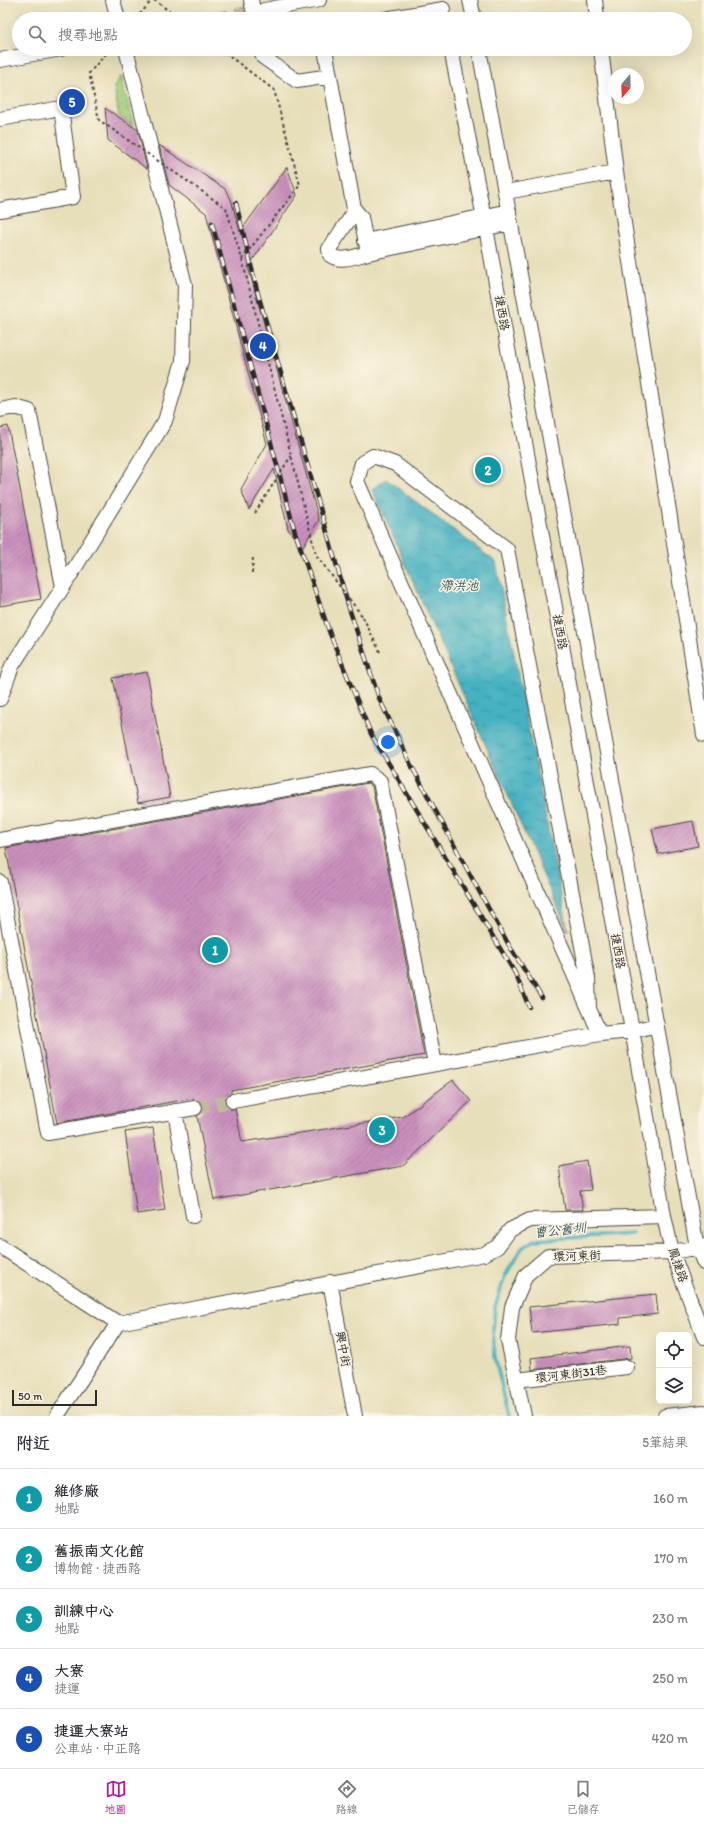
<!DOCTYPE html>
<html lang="zh-TW">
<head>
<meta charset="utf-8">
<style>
	body { margin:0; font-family:Itim,"LXGW WenKai TC",sans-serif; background:#f2f2f3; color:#2b2b33 }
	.controls { position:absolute; right:12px; bottom:12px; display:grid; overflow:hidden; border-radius:6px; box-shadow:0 4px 16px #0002 }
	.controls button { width:36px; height:36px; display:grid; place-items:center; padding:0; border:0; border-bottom:1px solid #e1e1e2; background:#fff; color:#2b2b33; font:20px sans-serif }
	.compass { position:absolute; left:608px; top:68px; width:36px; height:36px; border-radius:50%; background:#fff; box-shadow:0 4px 16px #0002; rotate:199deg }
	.scale { position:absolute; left:12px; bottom:10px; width:85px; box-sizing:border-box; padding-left:4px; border:2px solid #2b2b2b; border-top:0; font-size:11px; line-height:14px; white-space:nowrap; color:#2b2b2b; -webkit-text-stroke:3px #fcf5e5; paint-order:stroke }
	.you { position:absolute; left:388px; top:742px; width:14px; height:14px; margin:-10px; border:3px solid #fff; border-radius:50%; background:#1a73e8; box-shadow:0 0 0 6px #1a73e833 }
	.badge { display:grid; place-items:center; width:26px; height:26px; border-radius:50%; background:#b5179e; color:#fff; font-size:13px; font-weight:700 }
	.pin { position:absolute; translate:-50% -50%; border:2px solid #fff; box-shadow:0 1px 4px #0006 }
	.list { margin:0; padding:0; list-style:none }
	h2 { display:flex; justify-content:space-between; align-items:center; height:52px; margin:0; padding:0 16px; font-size:17px }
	h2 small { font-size:13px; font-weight:400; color:#7c7c81 }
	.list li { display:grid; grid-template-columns:26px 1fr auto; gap:12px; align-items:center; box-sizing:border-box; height:60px; padding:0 16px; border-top:1px solid #e1e1e2 }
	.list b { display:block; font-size:15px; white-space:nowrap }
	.list p { margin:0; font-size:13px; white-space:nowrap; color:#7c7c81 }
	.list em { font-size:13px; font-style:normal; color:#7c7c81 }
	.icon { flex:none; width:22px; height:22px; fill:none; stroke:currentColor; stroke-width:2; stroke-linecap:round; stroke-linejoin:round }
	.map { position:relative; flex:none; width:704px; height:1416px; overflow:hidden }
	.search { position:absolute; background:#fff; box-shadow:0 4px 16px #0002; left:12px; right:12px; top:12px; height:44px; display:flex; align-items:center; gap:10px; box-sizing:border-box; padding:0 14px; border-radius:22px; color:#7c7c81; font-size:15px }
	.sheet { height:352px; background:#fff }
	nav { display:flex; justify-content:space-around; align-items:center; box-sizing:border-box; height:56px; border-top:1px solid #e1e1e2; background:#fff; font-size:11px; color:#7c7c81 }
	nav a { display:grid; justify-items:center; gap:2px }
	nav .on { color:#b5179e }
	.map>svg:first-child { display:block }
	.grass { fill:url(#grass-dots); stroke:#667d54 }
	.water { fill:url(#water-ripples); stroke:#386e76 }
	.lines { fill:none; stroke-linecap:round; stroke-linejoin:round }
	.stream { stroke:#44b1c1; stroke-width:3.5 }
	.building { fill:url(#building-hatch) }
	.minor-tunnel { stroke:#c1bb9d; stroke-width:14; stroke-dasharray:14 7; stroke-linecap:butt }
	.minor-casing { stroke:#474640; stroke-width:16 }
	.path { stroke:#474640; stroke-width:2; stroke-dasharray:3 3; stroke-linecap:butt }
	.minor { stroke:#fff; stroke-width:14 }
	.rail-casing { stroke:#2b2b2b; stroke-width:4.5 }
	.rail { stroke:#fcf5e5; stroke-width:3; stroke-dasharray:9; stroke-linecap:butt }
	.path-bridge { stroke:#474640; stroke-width:2; stroke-dasharray:3 3; stroke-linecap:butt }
	.labels { text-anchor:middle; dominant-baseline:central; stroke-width:3; stroke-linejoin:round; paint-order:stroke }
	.street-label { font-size:12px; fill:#2b2b2b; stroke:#fcf5e5 }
	.water-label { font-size:13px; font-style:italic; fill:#345a60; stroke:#fcf5e5 }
</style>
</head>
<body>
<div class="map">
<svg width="704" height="1416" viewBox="0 0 704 1416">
	<defs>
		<pattern id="grass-dots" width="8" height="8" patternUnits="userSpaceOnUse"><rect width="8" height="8" fill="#a2cf7c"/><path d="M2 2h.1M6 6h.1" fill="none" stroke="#8cb26b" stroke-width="1.8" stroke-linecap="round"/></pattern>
		<pattern id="water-ripples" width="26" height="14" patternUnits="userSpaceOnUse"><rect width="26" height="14" fill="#44b1c1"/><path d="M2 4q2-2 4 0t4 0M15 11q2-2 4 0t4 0" fill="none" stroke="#39909d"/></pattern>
		<pattern id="building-hatch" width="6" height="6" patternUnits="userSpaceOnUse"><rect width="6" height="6" fill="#ca90be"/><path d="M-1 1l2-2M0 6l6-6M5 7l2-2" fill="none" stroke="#a4769b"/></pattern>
	</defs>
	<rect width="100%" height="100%" fill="#fcf5e5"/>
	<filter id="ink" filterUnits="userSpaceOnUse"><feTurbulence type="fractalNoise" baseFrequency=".025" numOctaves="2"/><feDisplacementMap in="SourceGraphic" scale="8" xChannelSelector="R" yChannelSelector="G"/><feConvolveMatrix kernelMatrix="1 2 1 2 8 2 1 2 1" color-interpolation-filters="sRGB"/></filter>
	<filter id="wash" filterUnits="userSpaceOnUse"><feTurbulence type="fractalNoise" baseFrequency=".012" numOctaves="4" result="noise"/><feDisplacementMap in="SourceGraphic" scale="16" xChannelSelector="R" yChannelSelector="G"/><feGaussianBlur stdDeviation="0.9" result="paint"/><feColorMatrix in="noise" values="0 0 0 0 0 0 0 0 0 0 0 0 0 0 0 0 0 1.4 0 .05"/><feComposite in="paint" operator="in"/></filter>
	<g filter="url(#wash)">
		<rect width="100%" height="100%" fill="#e7dfba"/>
		<path class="grass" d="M121,76L133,126L119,116L114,87Z"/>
		<path class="water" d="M386,479L496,562L568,931L372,489Z"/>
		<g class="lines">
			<path class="stream" d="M509,1416L495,1358L493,1330L495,1307L505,1276L522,1248L534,1240L633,1234"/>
		</g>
		<g id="blocks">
			<path class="building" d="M105,108L138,130L147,169L108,140Z
				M159,145L225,189L231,199L240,232L287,167L297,195L248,267L319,520L302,548L288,529L274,469L249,510L241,489L267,444L206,213L169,185Z
				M8,426L41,599L0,606V428Z
				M147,672L170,797L138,803L113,678Z
				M368,783L372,786L424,1055L231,1090V1093L225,1098V1103L230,1109H235L242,1142L403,1117L453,1080L471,1101L403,1166L214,1200L197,1116L203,1111V1106L201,1102L194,1100L193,1098L57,1123L6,848Z
				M693,821L698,846L658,854L652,829Z
				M153,1128L165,1210L137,1214L125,1132Z
				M587,1161L591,1190L580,1191L583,1210H565L559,1166Z
				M656,1294L658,1314L620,1318V1324L532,1333L529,1307Z
				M630,1346L631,1358L532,1370L531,1358Z"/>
		</g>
	</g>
	<g filter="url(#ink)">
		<use href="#blocks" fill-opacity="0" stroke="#474640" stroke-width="1"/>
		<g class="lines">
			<path class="minor-tunnel" d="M215,19L264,10
				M195,1108L233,1101"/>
			<defs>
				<path id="minor" d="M113,0L118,19
					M251,0L255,19
					M470,0L474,19
					M595,0L597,19
					M264,10L319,0
					M385,19L443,9
					M261,49L263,57L297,81L330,76
					M325,49L354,209L351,217L329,249L330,255C341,263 356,256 368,253L361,217L354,209
					M451,49L486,228L634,1041L664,1216L672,1252L704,1337
					M479,49L697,1247L704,1263
					M601,49L616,172L704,735
					M0,60L61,49
					M0,119L61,108L73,197L0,210
					M506,192L616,172
					M365,241L509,211
					M368,253L511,223
					M0,410L15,407L29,411L63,587
					M0,699L12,666L63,587L165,421L183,361L185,285L126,49
					M0,840L370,774L380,781L435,1064
					M0,882L48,1133L195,1108
					M589,1009L588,978L507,549L395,464L373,456L362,463L357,481L600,1034
					M233,1101L600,1034L632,1031L657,1025
					M175,1111L193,1216
					M0,1246L118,1323L484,1254L497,1247L510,1230L530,1220L664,1216
					M330,1282L355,1416
					M516,1380L627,1367
					M57,1416L118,1323
					M524,1416L508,1340L512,1307L526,1275L548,1256L672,1252L704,1246
					M665,1416L704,1412"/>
			</defs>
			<use href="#minor" class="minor-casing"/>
			<path class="path" d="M154,0L180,19
				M136,19L152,0
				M252,573L253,557
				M363,617L380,652"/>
			<use href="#minor" class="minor"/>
			<defs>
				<path id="rail" d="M236,203L258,294L349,608L379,698L410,763L474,882L510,947L542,998
					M212,223L295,532L330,634L371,734L515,973L529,1007"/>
			</defs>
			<use href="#rail" class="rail-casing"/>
			<use href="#rail" class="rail"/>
			<path class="path-bridge" d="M110,49L89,73L99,120L226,208L242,259L316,555L363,617
				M220,49L274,90L300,185L242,259
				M255,513L291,456"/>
		</g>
	</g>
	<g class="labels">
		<g class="street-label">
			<text transform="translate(502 313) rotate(80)">捷西路</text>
			<text transform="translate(560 632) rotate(80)">捷西路</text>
			<text transform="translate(618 951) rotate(80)">捷西路</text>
			<text transform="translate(577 1256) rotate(-2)">環河東街</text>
			<text transform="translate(678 1265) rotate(71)">鳳捷路</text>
			<text transform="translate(343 1349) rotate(79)">興中街</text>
			<text transform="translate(571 1374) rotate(-7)">環河東街31巷</text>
		</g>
		<g class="water-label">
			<text x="459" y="585">滯洪池</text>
			<text transform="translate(560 1230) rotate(-6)">曹公舊圳</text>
		</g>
	</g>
</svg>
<div class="controls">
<button><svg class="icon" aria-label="locate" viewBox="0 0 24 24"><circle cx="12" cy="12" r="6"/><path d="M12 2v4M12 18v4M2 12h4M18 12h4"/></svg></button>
<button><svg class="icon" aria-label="layers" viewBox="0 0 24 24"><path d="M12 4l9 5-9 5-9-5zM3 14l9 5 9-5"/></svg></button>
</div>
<svg class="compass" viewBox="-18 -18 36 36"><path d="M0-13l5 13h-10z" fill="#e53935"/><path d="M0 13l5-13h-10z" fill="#7c7c81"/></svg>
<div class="scale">50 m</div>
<div class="you"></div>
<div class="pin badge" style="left:215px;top:950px;background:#0f9aa8">1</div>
<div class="pin badge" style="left:488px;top:470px;background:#0f9aa8">2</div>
<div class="pin badge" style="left:382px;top:1130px;background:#0f9aa8">3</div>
<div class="pin badge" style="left:263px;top:346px;background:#1a4fb4">4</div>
<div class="pin badge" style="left:72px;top:102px;background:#1a4fb4">5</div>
<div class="search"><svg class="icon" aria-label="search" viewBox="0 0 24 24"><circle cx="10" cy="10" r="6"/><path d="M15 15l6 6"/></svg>搜尋地點</div>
</div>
<section class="sheet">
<h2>附近<small>5筆結果</small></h2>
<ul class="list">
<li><span class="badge" style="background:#0f9aa8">1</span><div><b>維修廠</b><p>地點</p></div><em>160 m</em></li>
<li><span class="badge" style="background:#0f9aa8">2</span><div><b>舊振南文化館</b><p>博物館 · 捷西路</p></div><em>170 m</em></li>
<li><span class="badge" style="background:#0f9aa8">3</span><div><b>訓練中心</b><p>地點</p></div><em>230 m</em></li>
<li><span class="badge" style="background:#1a4fb4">4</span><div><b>大寮</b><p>捷運</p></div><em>250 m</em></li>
<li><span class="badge" style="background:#1a4fb4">5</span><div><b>捷運大寮站</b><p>公車站 · 中正路</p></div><em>420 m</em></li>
</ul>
</section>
<nav>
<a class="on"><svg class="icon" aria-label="map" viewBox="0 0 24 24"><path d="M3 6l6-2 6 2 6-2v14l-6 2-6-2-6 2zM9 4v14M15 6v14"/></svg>地圖</a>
<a><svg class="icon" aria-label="directions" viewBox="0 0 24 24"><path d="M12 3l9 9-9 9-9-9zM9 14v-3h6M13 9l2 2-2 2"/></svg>路線</a>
<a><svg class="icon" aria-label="saved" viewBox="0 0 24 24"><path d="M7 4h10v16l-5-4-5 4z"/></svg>已儲存</a>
</nav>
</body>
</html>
